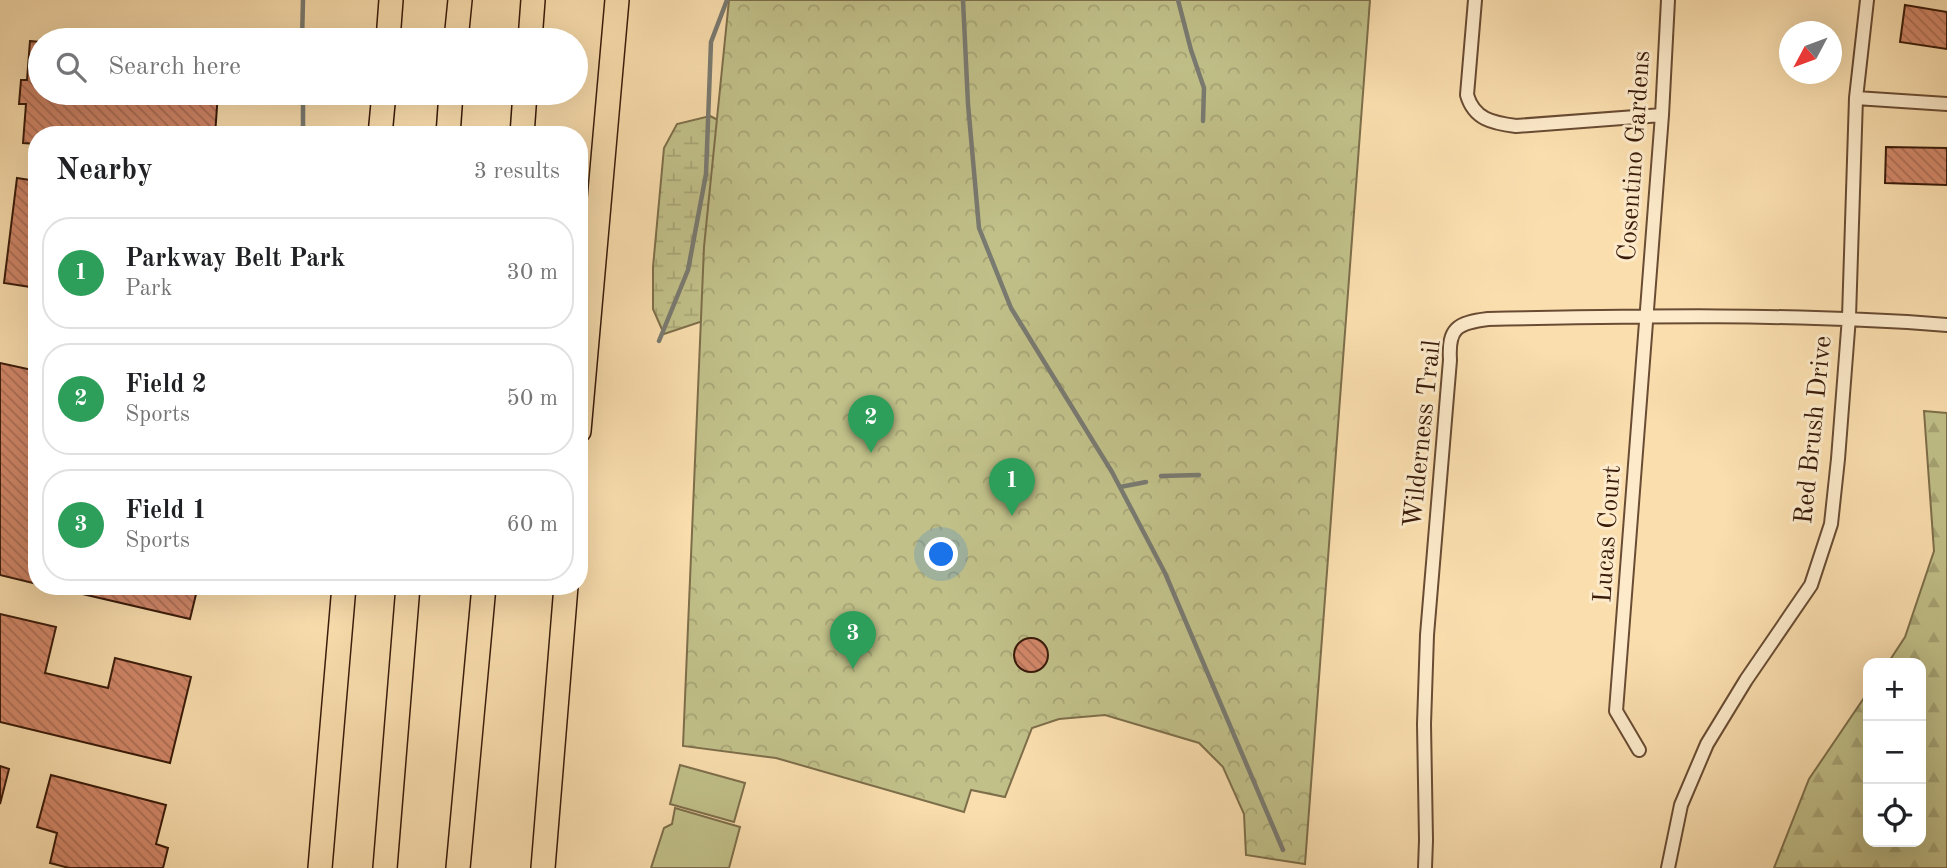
<!DOCTYPE html>
<html lang="en">
<head>
<meta charset="utf-8">
<style>
	body { margin:0; font-family:"Old Standard TT",serif; background:#f6f6f6; color:#202124 }
	.controls { position:absolute; right:21px; bottom:21px; display:grid; overflow:hidden; border-radius:14px; box-shadow:0 7px 28px #0002 }
	.controls button { width:63px; height:63px; display:grid; place-items:center; padding:0; border:0; border-bottom:2px solid #e0e0e0; background:#fff; color:#202124; font:35px sans-serif }
	.compass { position:absolute; left:1779px; top:21px; width:63px; height:63px; border-radius:50%; background:#fff; box-shadow:0 7px 28px #0002; rotate:229deg }
	.you { position:absolute; left:942px; top:555px; width:24px; height:24px; margin:-18px; border:5px solid #fff; border-radius:50%; background:#1a73e8; box-shadow:0 0 0 10px #1a73e833 }
	.badge { display:grid; place-items:center; width:46px; height:46px; border-radius:50%; background:#1a73e8; color:#fff; font-size:23px; font-weight:700 }
	.pin { position:absolute; translate:-50% -58px; filter:drop-shadow(0 2px 4px #0008) }
	.pin::after { content:''; position:absolute; top:37px; width:24px; height:21px; background:inherit; clip-path:polygon(0 0,100% 0,50% 100%) }
	.list { margin:0; padding:0; list-style:none }
	h2 { display:flex; justify-content:space-between; align-items:center; height:91px; margin:0; padding:0 28px; font-size:30px }
	h2 small { font-size:23px; font-weight:400; color:#757577 }
	.list li { display:grid; grid-template-columns:46px 1fr auto; gap:21px; align-items:center; box-sizing:border-box; height:112px; margin:0 14px 14px; padding:0 14px; border:2px solid #e0e0e0; border-radius:28px }
	.list b { display:block; font-size:26px; white-space:nowrap }
	.list p { margin:0; font-size:23px; white-space:nowrap; color:#757577 }
	.list em { font-size:23px; font-style:normal; color:#757577 }
	.icon { flex:none; width:38px; height:38px; fill:none; stroke:currentColor; stroke-width:2; stroke-linecap:round; stroke-linejoin:round }
	.map { position:relative; flex:none; width:1947px; height:868px; overflow:hidden }
	.search { position:absolute; background:#fff; box-shadow:0 7px 28px #0002; left:28px; top:28px; width:560px; height:77px; display:flex; align-items:center; gap:18px; box-sizing:border-box; padding:0 24px; border-radius:38px; color:#757577; font-size:26px }
	.panel { position:absolute; background:#fff; box-shadow:0 7px 28px #0002; left:28px; top:126px; width:560px; height:469px; border-radius:28px }
	.map>svg:first-child { display:block }
	.green { fill:#c1c089; stroke:#7d6e4a; stroke-width:2 }
	.forest { fill:url(#forest-firs); stroke:#7d6e4a; stroke-width:2 }
	.wetland { fill:url(#wetland-marsh); stroke:#7d6e4a; stroke-width:2 }
	.park { fill:url(#park-crowns); stroke:#7d6e4a; stroke-width:2 }
	.lines { fill:none; stroke-linecap:round; stroke-linejoin:round }
	.stream { stroke:#797a71; stroke-width:4.5 }
	.building { fill:url(#building-back-hatch); stroke:#391b0a; stroke-width:2 }
	.street-casing { stroke:#694c33; stroke-width:16 }
	.highway-casing { stroke:#391b0a; stroke-width:26 }
	.street { stroke:#fceaca; stroke-width:12 }
	.highway { stroke:#fadeae; stroke-width:23 }
	.labels { text-anchor:middle; dominant-baseline:central; stroke-width:6; stroke-linejoin:round; paint-order:stroke }
	.street-label { font-size:26px; fill:#391b0a; stroke:#fceaca }
</style>
</head>
<body>
<div class="map">
<svg width="1947" height="868" viewBox="0 0 1947 868">
	<defs>
		<pattern id="forest-firs" width="22" height="20" patternUnits="userSpaceOnUse" patternTransform="scale(1.75)"><rect width="22" height="20" fill="#c1c089"/><path d="M5 1l3.5 6h-7zM16 11l3.5 6h-7z" fill="#a7a475"/></pattern>
		<pattern id="wetland-marsh" width="20" height="14" patternUnits="userSpaceOnUse" patternTransform="scale(1.75)"><rect width="20" height="14" fill="#c1c089"/><path d="M1 5h8M5 5V1M11 12h8M15 12V8" fill="none" stroke="#a7a475"/></pattern>
		<pattern id="park-crowns" width="20" height="18" patternUnits="userSpaceOnUse" patternTransform="scale(1.75)"><rect width="20" height="18" fill="#c1c089"/><path d="M2 6a3 3 0 1 1 6 0M12 15a3 3 0 1 1 6 0" fill="none" stroke="#a7a475"/></pattern>
		<pattern id="building-back-hatch" width="6" height="6" patternUnits="userSpaceOnUse" patternTransform="scale(1.75)"><rect width="6" height="6" fill="#d3886a"/><path d="M-1 5l2 2M0 0l6 6M5-1l2 2" fill="none" stroke="#ac6e55"/></pattern>
	</defs>
	<rect width="100%" height="100%" fill="#fadeae"/>
	<filter id="stains"><feTurbulence type="fractalNoise" baseFrequency=".00286" numOctaves="4"/><feColorMatrix values="0 0 0 0 .2 0 0 0 0 .09 0 0 0 0 .02 0 0 0 .5 -.17"/></filter>
	<radialGradient id="worn" r=".72"><stop offset=".6" stop-color="#630" stop-opacity="0"/><stop offset="1" stop-color="#630" stop-opacity=".3"/></radialGradient>
	<path class="green" d="M680,765L745,783L734,822L670,804Z
		M675,808L740,827L729,868H651L664,828L672,824Z"/>
	<path class="forest" d="M1924,411L1947,413V868H1774L1809,779L1868,692V842H1921V663H1888L1905,637L1934,551Z"/>
	<path class="wetland" d="M710,116L744,133L703,321L664,334L653,309V267L664,148L677,124Z"/>
	<path class="park" d="M729,0H1370L1305,864L1246,855L1244,814L1223,767L1199,743L1105,715L1059,719L1032,728L1005,797L971,790L964,812L776,758L683,746L704,247Z"/>
	<g class="lines">
		<path class="stream" d="M963,0L968,104L979,228L1011,308L1112,472L1165,573L1283,850
			M1178,0L1191,50L1204,88L1203,121
			M302,40L303,0
			M303,93V135
			M659,341L688,270L706,174L711,42L727,0
			M1161,476L1199,475
			M1120,487L1146,482"/>
	</g>
	<path class="building" d="M1905,5L1947,12V49L1900,42Z
		M57,37L106,40H57Z
		M30,41L40,42V93H218L215,135H37V144L23,143L26,104H19L21,80H27Z
		M1886,147L1947,148V185L1885,183Z
		M17,178L37,181V288L4,283Z
		M0,363L37,371V584L0,575Z
		M48,586H198L190,619Z
		M0,614L56,627L45,673L108,688L115,658L191,677L170,763L0,722Z
		M1014 655a17 17 0 1 1 34 0a17 17 0 1 1-34 0Z
		M0,766L9,769L0,804Z
		M51,775L166,805L156,844L168,848L163,868H69L50,863L57,833L37,827Z"/>
	<g class="lines">
		<defs>
			<path id="street" d="M1475,0L1467,95C1474,119 1492,123 1516,126L1662,115
				M1856,98L1947,104
				M1639,750L1616,711L1662,115L1668,0
				M1425,868L1426,840L1424,724L1427,635L1450,360C1448,328 1457,323 1488,319C1641,316 1794,313 1947,325
				M1668,868L1681,805L1707,744L1746,680L1811,585L1831,524L1838,459L1849,317L1856,98L1867,0"/>
			<path id="highway" d="M388,40L391,0
				M456,40L460,0
				M530,40L533,0
				M380,135L384,93
				M448,135L451,93
				M522,135L525,93
				M579,431L617,0
				M320,868L344,586
				M385,868L408,586
				M458,868L484,586
				M543,868L566,586"/>
		</defs>
		<use href="#street" class="street-casing"/>
		<use href="#highway" class="highway-casing"/>
		<use href="#street" class="street"/>
		<use href="#highway" class="highway"/>
	</g>
	<g class="labels">
		<g class="street-label">
			<text transform="translate(1635 156) rotate(-86)">Cosentino Gardens</text>
			<text transform="translate(1814 430) rotate(-84)">Red Brush Drive</text>
			<text transform="translate(1423 434) rotate(-84)">Wilderness Trail</text>
			<text transform="translate(1608 534) rotate(-86)">Lucas Court</text>
		</g>
	</g>
	<rect width="100%" height="100%" filter="url(#stains)"/>
	<rect width="100%" height="100%" fill="url(#worn)"/>
</svg>
<div class="controls">
<button>+</button>
<button>−</button>
<button><svg class="icon" aria-label="locate" viewBox="0 0 24 24"><circle cx="12" cy="12" r="6"/><path d="M12 2v4M12 18v4M2 12h4M18 12h4"/></svg></button>
</div>
<svg class="compass" viewBox="-18 -18 36 36"><path d="M0-13l5 13h-10z" fill="#e53935"/><path d="M0 13l5-13h-10z" fill="#757577"/></svg>
<div class="you"></div>
<div class="pin badge" style="left:1012px;top:516px;background:#2e9e5b">1</div>
<div class="pin badge" style="left:871px;top:453px;background:#2e9e5b">2</div>
<div class="pin badge" style="left:853px;top:669px;background:#2e9e5b">3</div>
<div class="search"><svg class="icon" aria-label="search" viewBox="0 0 24 24"><circle cx="10" cy="10" r="6"/><path d="M15 15l6 6"/></svg>Search here</div>
<section class="panel">
<h2>Nearby<small>3 results</small></h2>
<ul class="list">
<li><span class="badge" style="background:#2e9e5b">1</span><div><b>Parkway Belt Park</b><p>Park</p></div><em>30 m</em></li>
<li><span class="badge" style="background:#2e9e5b">2</span><div><b>Field 2</b><p>Sports</p></div><em>50 m</em></li>
<li><span class="badge" style="background:#2e9e5b">3</span><div><b>Field 1</b><p>Sports</p></div><em>60 m</em></li>
</ul>
</section>
</div>
</body>
</html>
